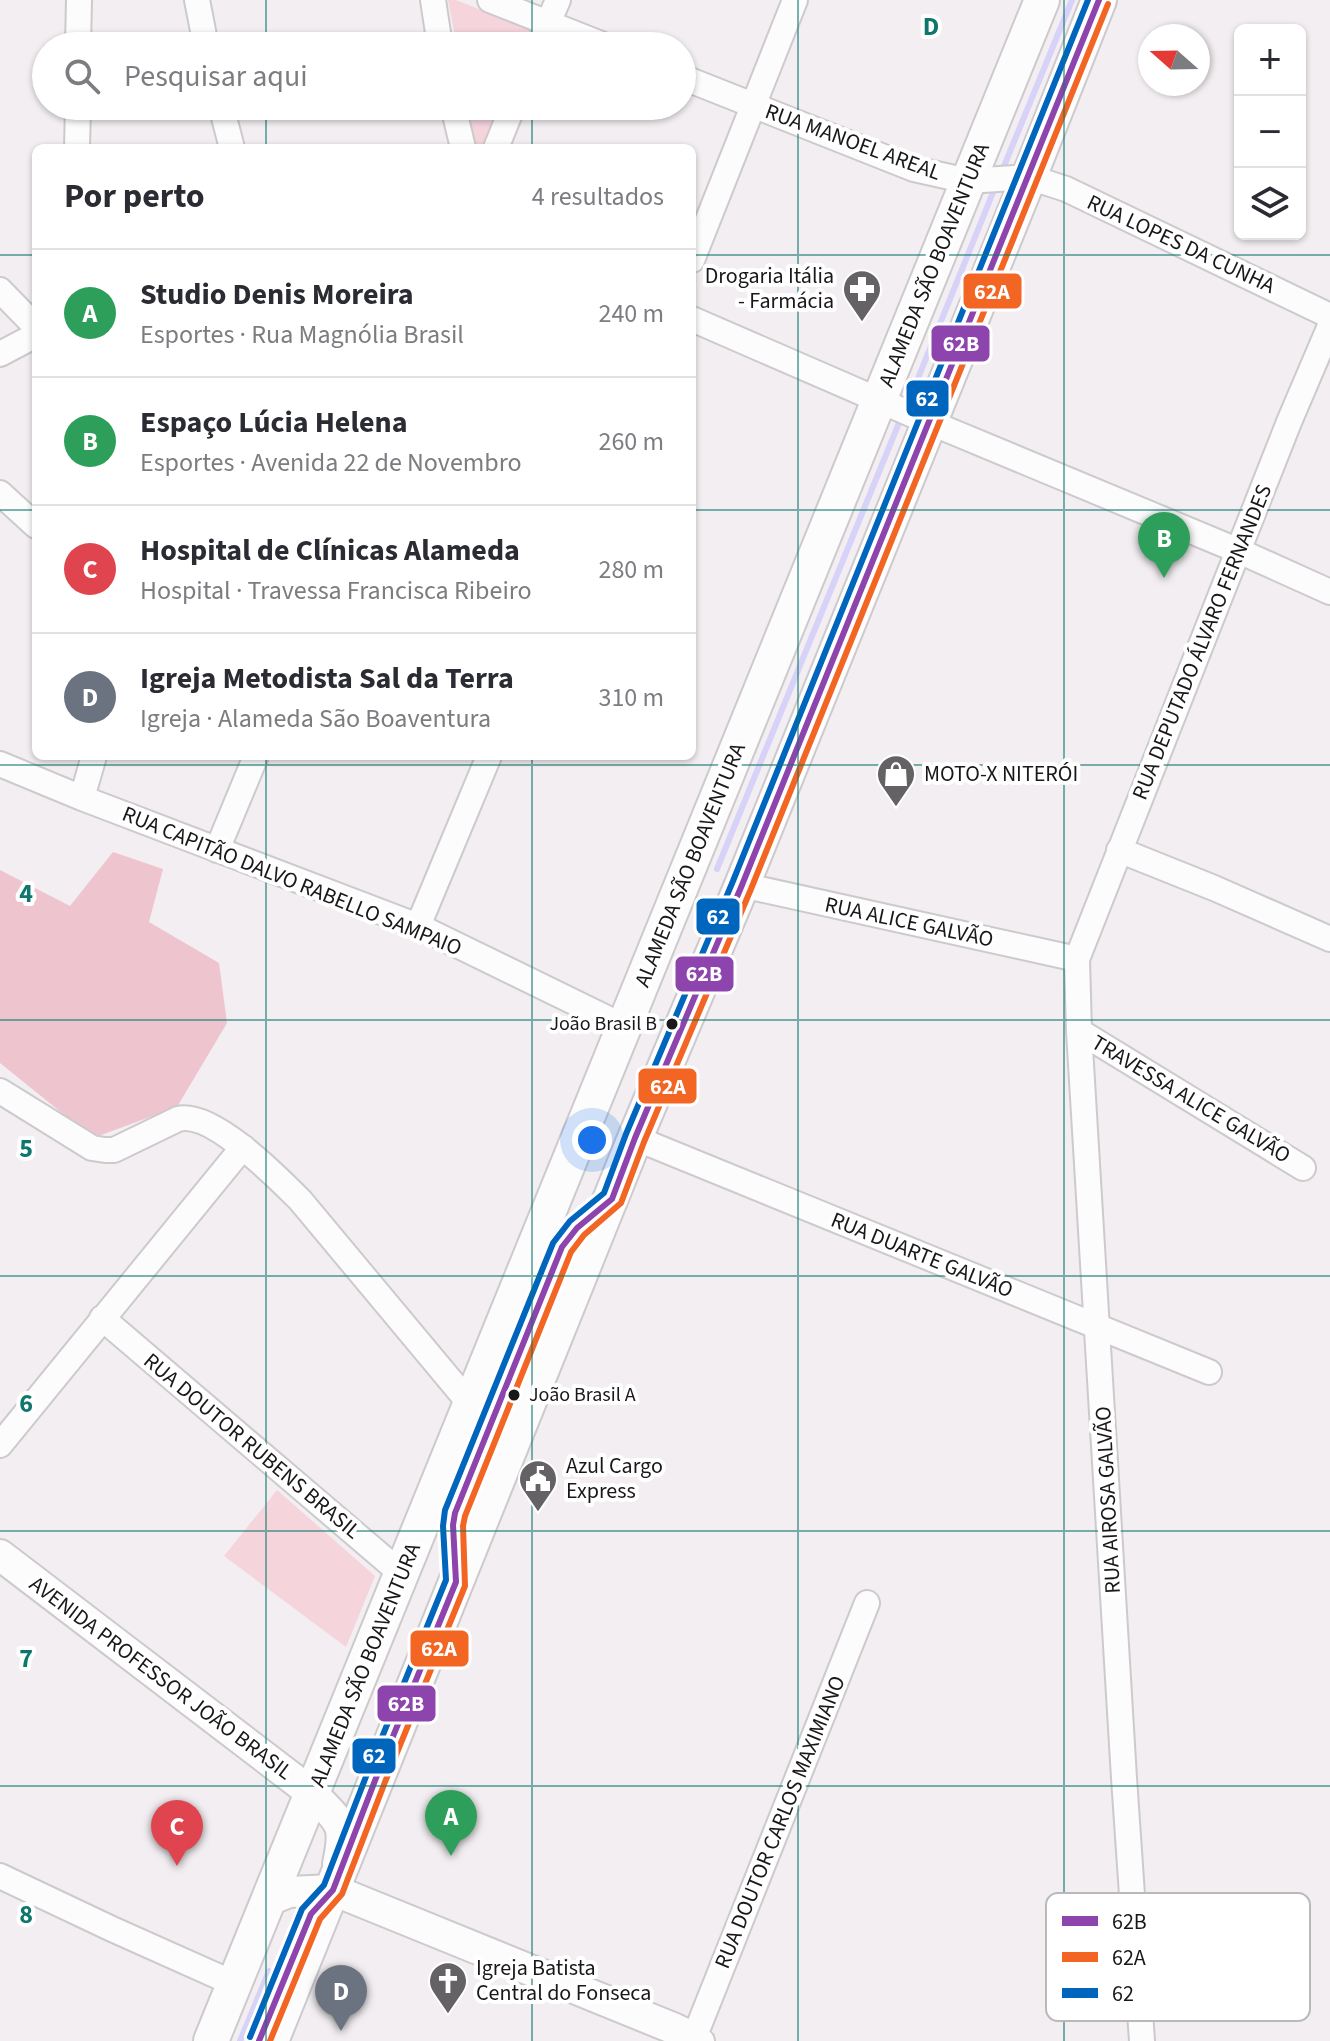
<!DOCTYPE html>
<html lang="pt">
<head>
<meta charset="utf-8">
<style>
	body { margin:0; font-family:"Source Sans 3",sans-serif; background:#f7f7f7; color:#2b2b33 }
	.controls { position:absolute; right:24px; top:24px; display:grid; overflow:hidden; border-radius:12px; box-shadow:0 2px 6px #0004 }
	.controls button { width:72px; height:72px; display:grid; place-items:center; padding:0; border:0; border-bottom:2px solid #e1e1e2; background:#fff; color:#2b2b33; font:40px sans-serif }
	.compass { position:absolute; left:1138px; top:24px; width:72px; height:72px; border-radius:50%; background:#fff; box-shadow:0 2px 6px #0004; rotate:290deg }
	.you { position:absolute; left:592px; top:1140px; width:28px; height:28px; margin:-20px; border:6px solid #fff; border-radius:50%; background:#1a73e8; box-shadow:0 0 0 12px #1a73e833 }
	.badge { display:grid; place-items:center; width:52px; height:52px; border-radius:50%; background:#7c3aed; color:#fff; font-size:26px; font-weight:700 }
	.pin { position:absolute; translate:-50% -66px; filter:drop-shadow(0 2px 4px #0008) }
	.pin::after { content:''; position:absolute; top:42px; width:28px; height:24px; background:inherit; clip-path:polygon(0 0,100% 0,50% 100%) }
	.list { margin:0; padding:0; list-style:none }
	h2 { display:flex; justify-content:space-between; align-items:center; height:104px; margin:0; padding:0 32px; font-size:34px }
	h2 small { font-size:26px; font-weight:400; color:#7c7c81 }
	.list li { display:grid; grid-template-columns:52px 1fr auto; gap:24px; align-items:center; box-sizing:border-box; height:128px; padding:0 32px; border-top:2px solid #e1e1e2 }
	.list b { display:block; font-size:30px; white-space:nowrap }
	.list p { margin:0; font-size:26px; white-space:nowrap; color:#7c7c81 }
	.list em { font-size:26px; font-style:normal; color:#7c7c81 }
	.icon { flex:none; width:44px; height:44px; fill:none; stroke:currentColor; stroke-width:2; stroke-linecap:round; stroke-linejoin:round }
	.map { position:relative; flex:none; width:1330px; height:2041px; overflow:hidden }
	.search { position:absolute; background:#fff; box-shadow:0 2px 6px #0004; left:32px; top:32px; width:664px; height:88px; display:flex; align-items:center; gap:20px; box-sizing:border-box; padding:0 28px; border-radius:44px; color:#7c7c81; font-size:30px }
	.panel { position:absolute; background:#fff; box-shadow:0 2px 6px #0004; left:32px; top:144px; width:664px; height:616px; border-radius:12px }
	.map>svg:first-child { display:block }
	.green { fill:#f6d4dc }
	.forest { fill:#eec5cf }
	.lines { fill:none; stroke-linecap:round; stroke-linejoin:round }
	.stream { stroke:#d7d2f7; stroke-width:6 }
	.minor-casing { stroke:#cdcacd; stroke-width:28 }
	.major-casing { stroke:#cdcacd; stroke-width:34 }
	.highway-casing { stroke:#cdcacd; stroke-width:38 }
	.minor { stroke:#fdfcfd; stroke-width:24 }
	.major { stroke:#fdfcfd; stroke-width:30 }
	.highway { stroke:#fdfcfd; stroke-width:34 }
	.bus-1-casing { stroke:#fff; stroke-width:12 }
	.bus-2-casing { stroke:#fff; stroke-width:12 }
	.bus-3-casing { stroke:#fff; stroke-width:12 }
	.bus-1 { stroke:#8e44ad; stroke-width:6 }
	.bus-2 { stroke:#f26522; stroke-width:6 }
	.bus-3 { stroke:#0065bd; stroke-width:6 }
	.grid { fill:none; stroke:#0f766e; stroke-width:2; stroke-opacity:0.55 }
	.bus-dot { fill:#191719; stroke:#fff; stroke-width:3 }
	.labels { text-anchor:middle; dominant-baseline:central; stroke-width:8; stroke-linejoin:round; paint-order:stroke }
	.bus-label { font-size:20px; fill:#191719; stroke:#fff; text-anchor:end }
	.street-label { font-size:22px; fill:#191719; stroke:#fff }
	.poi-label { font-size:22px; fill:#191719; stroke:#fff; text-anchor:start }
	.key { fill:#fff; stroke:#bab9ba; stroke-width:2 }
	.key-label { font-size:22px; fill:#191719 }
	.grid-label { font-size:26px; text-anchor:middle; font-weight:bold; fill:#0f766e; stroke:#fff; stroke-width:8; stroke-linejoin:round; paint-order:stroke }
	.line-badge { stroke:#fff; stroke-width:3 }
	.badge-label { font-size:22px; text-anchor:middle; font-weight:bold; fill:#fff }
</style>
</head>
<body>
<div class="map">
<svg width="1330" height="2041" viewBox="0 0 1330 2041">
	<rect width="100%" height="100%" fill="#f2eef1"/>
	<path class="green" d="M448,0H456L537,32L531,46H457Z
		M468,106H503L484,148H476Z
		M277,1490L375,1576L346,1647L224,1556Z"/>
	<path class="forest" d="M113,852L163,869L149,922L219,963L227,1023L177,1107L93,1138L0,1063V870L70,906Z"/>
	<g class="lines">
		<path class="stream" d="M1002,171L1072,0
			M906,408L996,185
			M717,869L901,418
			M240,2041L269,1971"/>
		<defs>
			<path id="minor" d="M197,0L206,46
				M433,0L440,46
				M490,0L606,46
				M78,46L79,0
				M538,46L558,0
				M682,77L914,169L968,181L1029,177L1066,189L1330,316
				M221,106L232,148
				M453,106L463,148
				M77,148L78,106
				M496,148L513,106
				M692,260L795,0
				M0,290L36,327
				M692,319L929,422L1239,551L1330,592
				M0,354L36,335
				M0,493L36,526
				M0,764L82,798L418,926L625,1027
				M82,798L94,756
				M217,850L256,756
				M1119,850L1214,888L1330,939
				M742,885L1077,959
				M418,926L489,756
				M1079,1031L1303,1168
				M0,1091L92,1148L105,1150H114L178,1119C211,1110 277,1177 300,1200L471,1405
				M635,1138L1209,1372
				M102,1318L402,1574
				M0,1445L243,1147
				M0,1876L112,1929L235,1984
				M702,2041L694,2038L867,1603
				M1142,2041L1124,1778L1079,1031L1077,959L1289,422L1330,326"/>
			<path id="major" d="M0,1555L313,1794C340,1823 347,1822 338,1864
				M269,1900L289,1892L333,1890L675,2029L694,2038L693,2041"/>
			<path id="highway" d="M211,2041C489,1361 764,680 1042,0
				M271,2041L635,1138L742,885L1029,177L1099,0"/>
		</defs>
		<use href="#minor" class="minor-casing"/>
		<use href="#major" class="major-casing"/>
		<use href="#highway" class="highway-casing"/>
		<use href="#minor" class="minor"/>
		<use href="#major" class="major"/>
		<use href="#highway" class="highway"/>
		<defs>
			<path id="bus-1" d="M259,2041L311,1914L333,1890L376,1778L456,1582L453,1525L455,1513L562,1247L577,1228L612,1199L635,1138L742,885L1099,0"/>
			<path id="bus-2" d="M270,2041L320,1919L342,1894L385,1782L465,1586L463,1526L465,1516L571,1252L584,1235L621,1203L644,1142L751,889L1108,4"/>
			<path id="bus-3" d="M250,2037L302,1909L324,1885L367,1774L446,1580L443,1526L445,1510L553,1243L570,1221L604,1193L626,1134L733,881L1088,0"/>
		</defs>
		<use href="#bus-1" class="bus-1-casing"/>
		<use href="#bus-2" class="bus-2-casing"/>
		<use href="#bus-3" class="bus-3-casing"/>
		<use href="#bus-1" class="bus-1"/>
		<use href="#bus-2" class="bus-2"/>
		<use href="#bus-3" class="bus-3"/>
	</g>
	<path class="grid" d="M266,0V46M532,0V46M798,0V2041M1064,0V2041M266,106V148M532,106V148M0,255H36M692,255H1330M0,510H36M692,510H1330M266,756V2041M532,756V2041M0,765H1330M0,1020H1330M0,1276H1330M0,1531H1330M0,1786H1330"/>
	<defs>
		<symbol id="pharmacy-pin" viewBox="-11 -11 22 30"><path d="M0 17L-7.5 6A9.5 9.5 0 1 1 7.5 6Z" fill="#656265" stroke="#fff"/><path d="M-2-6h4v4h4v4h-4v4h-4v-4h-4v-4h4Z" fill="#fff"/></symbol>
		<symbol id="shop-pin" viewBox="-11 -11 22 30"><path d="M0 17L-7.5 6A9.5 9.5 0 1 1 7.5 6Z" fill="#656265" stroke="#fff"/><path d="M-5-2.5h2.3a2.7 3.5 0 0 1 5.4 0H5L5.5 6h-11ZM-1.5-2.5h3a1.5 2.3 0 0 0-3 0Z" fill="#fff"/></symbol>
		<symbol id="civic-pin" viewBox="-11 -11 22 30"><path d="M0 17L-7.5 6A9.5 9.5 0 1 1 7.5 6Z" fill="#656265" stroke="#fff"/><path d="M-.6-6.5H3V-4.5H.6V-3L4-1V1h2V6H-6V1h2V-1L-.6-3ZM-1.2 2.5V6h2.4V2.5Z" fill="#fff"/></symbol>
		<symbol id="church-pin" viewBox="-11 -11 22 30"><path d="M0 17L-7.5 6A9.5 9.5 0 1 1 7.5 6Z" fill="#656265" stroke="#fff"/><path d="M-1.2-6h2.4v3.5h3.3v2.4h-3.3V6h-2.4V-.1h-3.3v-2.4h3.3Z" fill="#fff"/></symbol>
	</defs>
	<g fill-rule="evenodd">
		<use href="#pharmacy-pin" x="840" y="267" width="44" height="60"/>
		<use href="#shop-pin" x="874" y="752" width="44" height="60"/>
		<use href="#civic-pin" x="516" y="1457" width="44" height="60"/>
		<use href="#church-pin" x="426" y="1959" width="44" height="60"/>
	</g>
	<g class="bus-dot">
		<circle cx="672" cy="1024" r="7"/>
		<circle cx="514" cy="1395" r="7"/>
	</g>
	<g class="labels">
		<g class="bus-label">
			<text x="657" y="1024">João Brasil B</text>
			<text x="529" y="1395" text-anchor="start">João Brasil A</text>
		</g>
		<g class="street-label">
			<text transform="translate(853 142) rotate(20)">RUA MANOEL AREAL</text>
			<text transform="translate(1181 244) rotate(25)">RUA LOPES DA CUNHA</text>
			<text transform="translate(934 265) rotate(-68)">ALAMEDA SÃO BOAVENTURA</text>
			<text transform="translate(1202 642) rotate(-68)">RUA DEPUTADO ÁLVARO FERNANDES</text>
			<text transform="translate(690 865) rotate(-68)">ALAMEDA SÃO BOAVENTURA</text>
			<text transform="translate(292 881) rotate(22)">RUA CAPITÃO DALVO RABELLO SAMPAIO</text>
			<text transform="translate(909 922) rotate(12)">RUA ALICE GALVÃO</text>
			<text transform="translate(1191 1099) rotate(31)">TRAVESSA ALICE GALVÃO</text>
			<text transform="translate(922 1255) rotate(22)">RUA DUARTE GALVÃO</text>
			<text transform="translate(252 1446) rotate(40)">RUA DOUTOR RUBENS BRASIL</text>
			<text transform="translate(1108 1500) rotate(-93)">RUA AIROSA GALVÃO</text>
			<text transform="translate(365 1665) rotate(-68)">ALAMEDA SÃO BOAVENTURA</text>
			<text transform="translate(161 1678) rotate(37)">AVENIDA PROFESSOR JOÃO BRASIL</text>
			<text transform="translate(780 1822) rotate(-68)">RUA DOUTOR CARLOS MAXIMIANO</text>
		</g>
		<g class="poi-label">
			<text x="834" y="276" text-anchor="end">Drogaria Itália<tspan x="834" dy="25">- Farmácia</tspan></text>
			<text x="924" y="774">MOTO-X NITERÓI</text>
			<text x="566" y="1466">Azul Cargo<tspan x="566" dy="25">Express</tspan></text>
			<text x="476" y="1968">Igreja Batista<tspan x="476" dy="25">Central do Fonseca</tspan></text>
		</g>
	</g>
	<rect x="1046" y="1893" width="264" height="128" rx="12" class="key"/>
	<rect x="1062" y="1916" width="36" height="10" fill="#8e44ad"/>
	<rect x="1062" y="1952" width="36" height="10" fill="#f26522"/>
	<rect x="1062" y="1988" width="36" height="10" fill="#0065bd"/>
	<g class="key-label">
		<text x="1112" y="1929">62B</text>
		<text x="1112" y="1965">62A</text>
		<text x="1112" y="2001">62</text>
	</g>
	<g class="grid-label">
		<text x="931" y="35">D</text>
		<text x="26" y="902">4</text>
		<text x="26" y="1157">5</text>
		<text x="26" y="1412">6</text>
		<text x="26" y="1667">7</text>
		<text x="26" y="1923">8</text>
	</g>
	<g class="line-badge">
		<rect x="962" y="272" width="61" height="38" rx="8" fill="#f26522"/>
		<rect x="930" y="324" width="61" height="39" rx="8" fill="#8e44ad"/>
		<rect x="905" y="379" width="45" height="39" rx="8" fill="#0065bd"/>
		<rect x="695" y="897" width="46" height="39" rx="8" fill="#0065bd"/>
		<rect x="674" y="955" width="61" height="38" rx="8" fill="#8e44ad"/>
		<rect x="637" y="1067" width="61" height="38" rx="8" fill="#f26522"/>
		<rect x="409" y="1629" width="61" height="39" rx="8" fill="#f26522"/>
		<rect x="376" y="1684" width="61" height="39" rx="8" fill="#8e44ad"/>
		<rect x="351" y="1737" width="46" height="38" rx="8" fill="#0065bd"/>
	</g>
	<g class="badge-label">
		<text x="992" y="299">62A</text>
		<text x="961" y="351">62B</text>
		<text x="927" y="406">62</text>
		<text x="718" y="924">62</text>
		<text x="704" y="981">62B</text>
		<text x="668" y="1094">62A</text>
		<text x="439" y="1656">62A</text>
		<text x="406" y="1711">62B</text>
		<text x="374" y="1763">62</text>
	</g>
</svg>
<div class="controls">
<button>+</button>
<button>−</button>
<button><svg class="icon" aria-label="layers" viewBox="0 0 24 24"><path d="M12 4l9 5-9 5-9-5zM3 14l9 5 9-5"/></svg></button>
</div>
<svg class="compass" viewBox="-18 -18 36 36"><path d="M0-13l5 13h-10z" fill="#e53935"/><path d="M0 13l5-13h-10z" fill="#7c7c81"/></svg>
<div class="you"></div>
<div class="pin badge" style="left:451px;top:1856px;background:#2e9e5b">A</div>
<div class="pin badge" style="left:1164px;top:578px;background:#2e9e5b">B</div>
<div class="pin badge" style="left:177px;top:1866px;background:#e0444e">C</div>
<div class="pin badge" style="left:341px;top:2031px;background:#6b7280">D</div>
<div class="search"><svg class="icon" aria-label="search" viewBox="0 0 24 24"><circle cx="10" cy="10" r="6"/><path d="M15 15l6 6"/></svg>Pesquisar aqui</div>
<section class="panel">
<h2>Por perto<small>4 resultados</small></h2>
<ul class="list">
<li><span class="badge" style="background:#2e9e5b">A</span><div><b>Studio Denis Moreira</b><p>Esportes · Rua Magnólia Brasil</p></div><em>240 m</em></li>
<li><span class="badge" style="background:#2e9e5b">B</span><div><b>Espaço Lúcia Helena</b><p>Esportes · Avenida 22 de Novembro</p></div><em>260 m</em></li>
<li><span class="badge" style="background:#e0444e">C</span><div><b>Hospital de Clínicas Alameda</b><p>Hospital · Travessa Francisca Ribeiro</p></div><em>280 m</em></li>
<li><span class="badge" style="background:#6b7280">D</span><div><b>Igreja Metodista Sal da Terra</b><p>Igreja · Alameda São Boaventura</p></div><em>310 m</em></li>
</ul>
</section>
</div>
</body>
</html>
